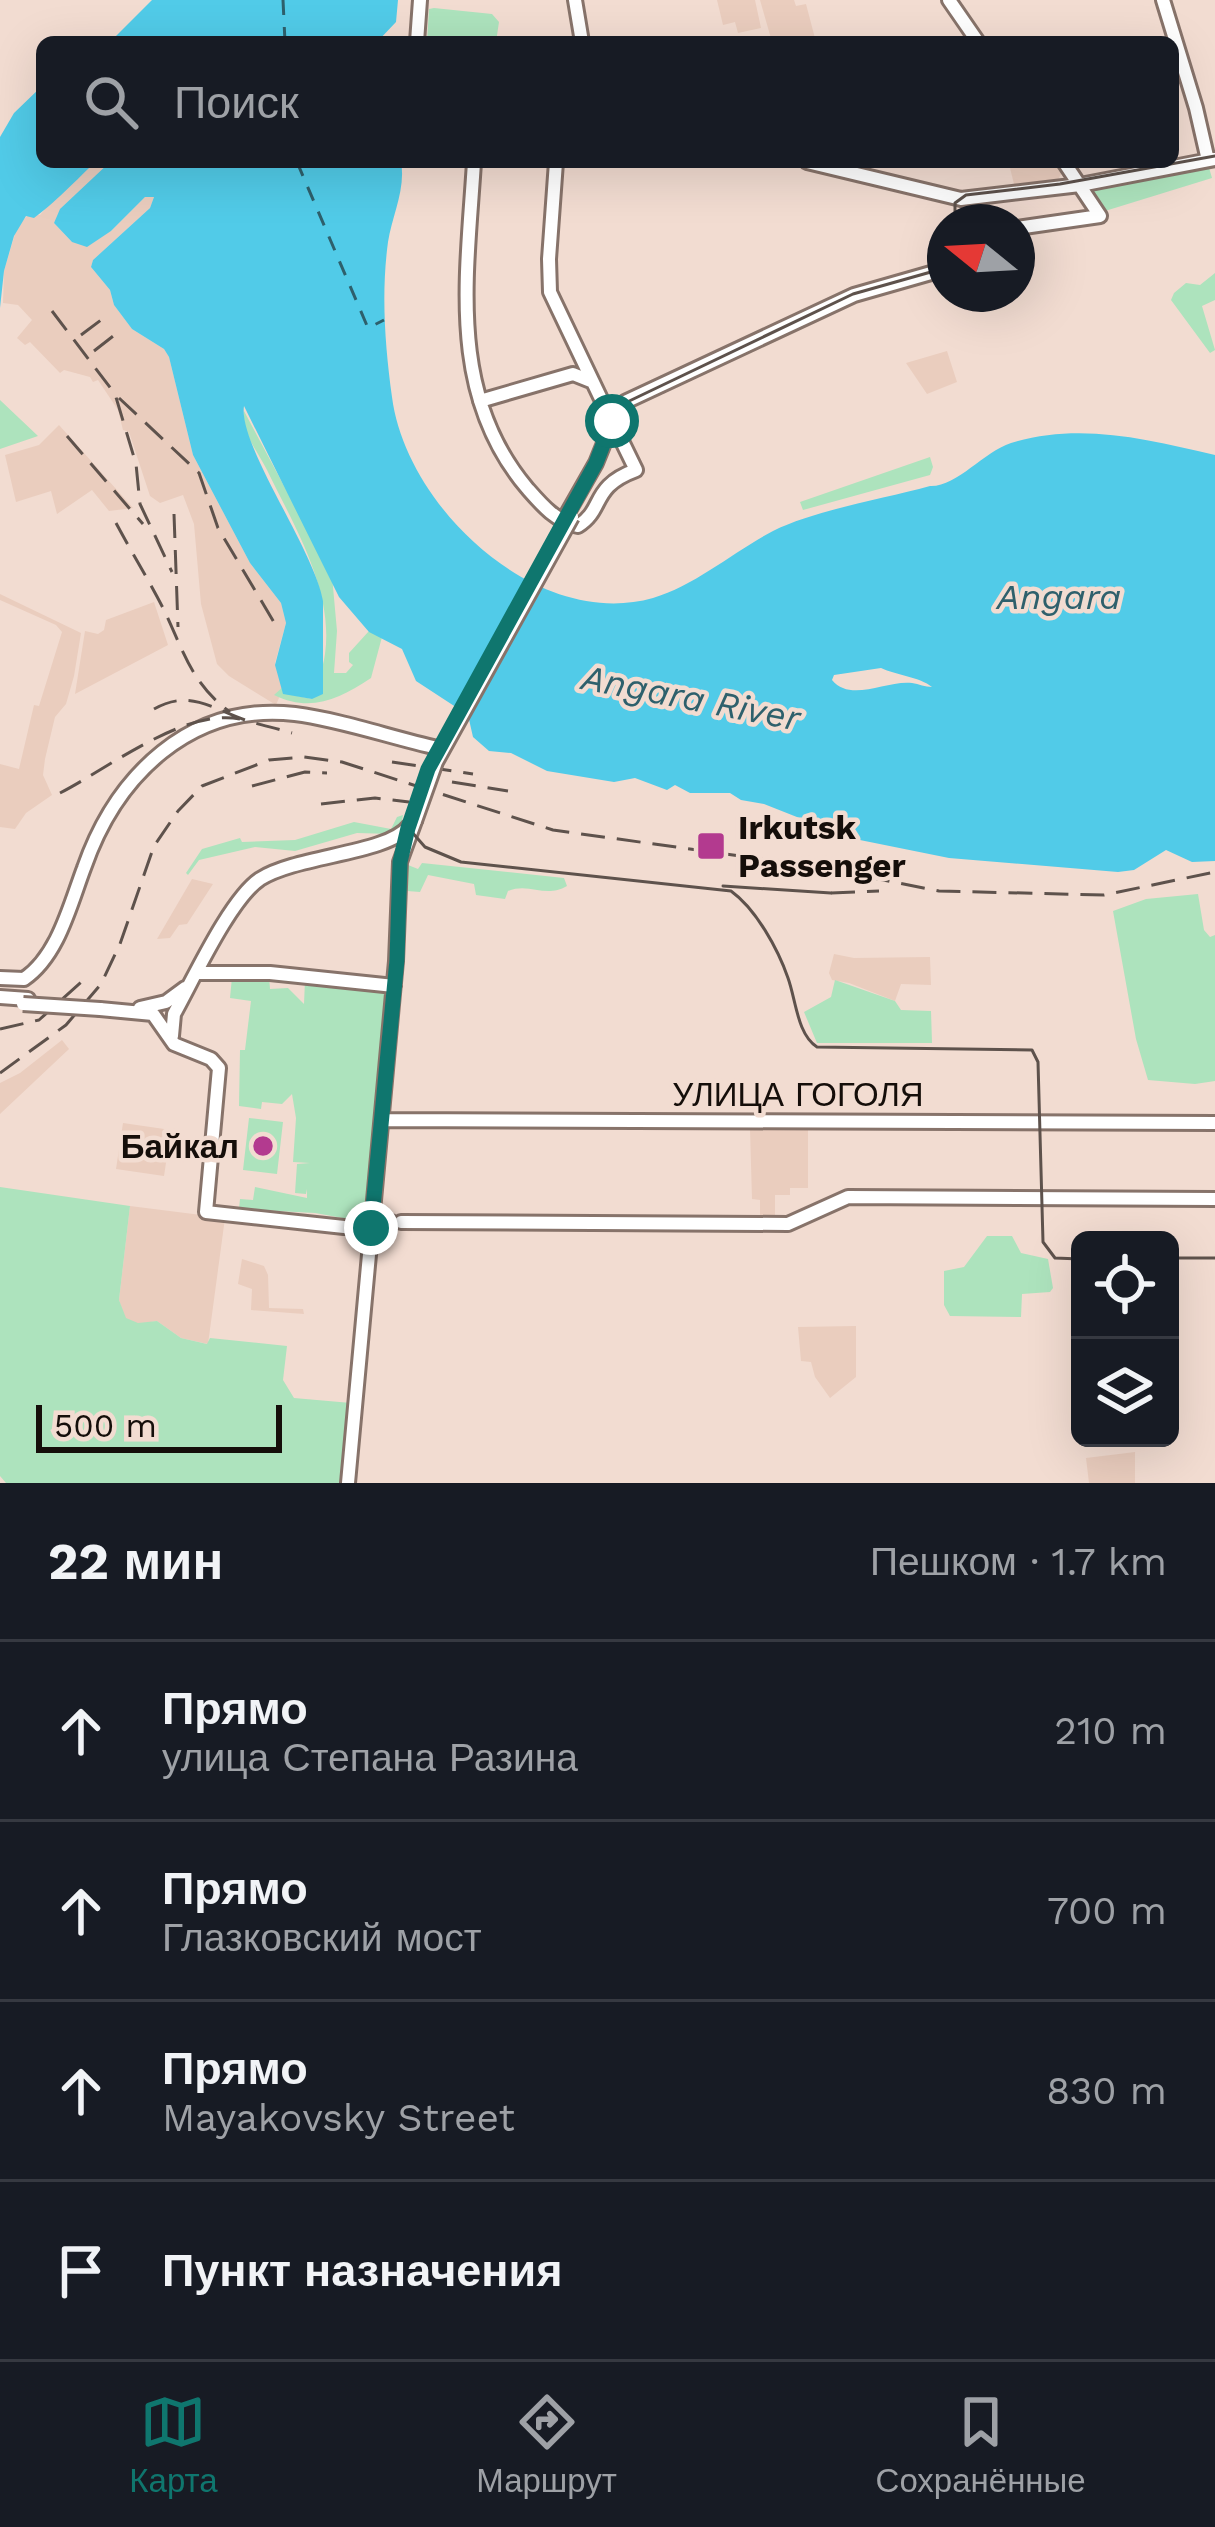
<!DOCTYPE html>
<html lang="ru">
<head>
<meta charset="utf-8">
<style>
	body { margin:0; font-family:"Work Sans",sans-serif; background:#20242c; color:#f1f3f6 }
	.controls { position:absolute; right:36px; bottom:36px; display:grid; overflow:hidden; border-radius:18px; box-shadow:0 12px 48px #0002 }
	.controls button { width:108px; height:108px; display:grid; place-items:center; padding:0; border:0; border-bottom:3px solid #363941; background:#171b24; color:#f1f3f6; font:60px sans-serif }
	.compass { position:absolute; left:927px; top:204px; width:108px; height:108px; border-radius:50%; background:#171b24; box-shadow:0 12px 48px #0002; rotate:288deg }
	.scale { position:absolute; left:36px; bottom:30px; width:246px; box-sizing:border-box; padding-left:12px; border:6px solid #150e0a; border-top:0; font-size:33px; line-height:42px; white-space:nowrap; color:#150e0a; -webkit-text-stroke:9px #f2dcd1; paint-order:stroke }
	.stop { position:absolute; width:36px; height:36px; margin:-27px; border:9px solid #0f766e; border-radius:50%; background:#fff }
	.stop.end { background:#0f766e; border-color:#fff; box-shadow:0 3px 12px #0008 }
	.list { margin:0; padding:0; list-style:none }
	h2 { display:flex; justify-content:space-between; align-items:center; height:156px; margin:0; padding:0 48px; font-size:51px }
	h2 small { font-size:39px; font-weight:400; color:#9ea1a6 }
	.list li { display:grid; grid-template-columns:78px 1fr auto; gap:36px; align-items:center; box-sizing:border-box; height:180px; padding:0 48px; border-top:3px solid #363941 }
	.list b { display:block; font-size:45px; white-space:nowrap }
	.list p { margin:0; font-size:39px; white-space:nowrap; color:#9ea1a6 }
	.list em { font-size:39px; font-style:normal; color:#9ea1a6 }
	.icon { flex:none; width:66px; height:66px; fill:none; stroke:currentColor; stroke-width:2; stroke-linecap:round; stroke-linejoin:round }
	.map { position:relative; flex:none; width:1215px; height:1483px; overflow:hidden }
	.search { position:absolute; background:#171b24; box-shadow:0 12px 48px #0002; left:36px; right:36px; top:36px; height:132px; display:flex; align-items:center; gap:30px; box-sizing:border-box; padding:0 42px; border-radius:18px; color:#9ea1a6; font-size:45px }
	.sheet { height:876px; background:#171b24 }
	nav { display:flex; justify-content:space-around; align-items:center; box-sizing:border-box; height:168px; border-top:3px solid #363941; background:#171b24; font-size:33px; color:#9ea1a6 }
	nav a { display:grid; justify-items:center; gap:6px }
	nav .on { color:#0f766e }
	.map>svg:first-child { display:block }
	.built { fill:#eacdbe }
	.green { fill:#ade3bd }
	.water { fill:#51cbe8; fill-rule:evenodd }
	.lines { fill:none; stroke-linecap:round; stroke-linejoin:round }
	.ferry { stroke:#2e606c; stroke-width:3; stroke-dasharray:15 12; stroke-linecap:butt }
	.major-casing { stroke:#87736a; stroke-width:18 }
	.major { stroke:#fff; stroke-width:12 }
	.tram { stroke:#5e524c; stroke-width:3 }
	.rail { stroke:#5e524c; stroke-width:3; stroke-dasharray:24 12; stroke-linecap:butt }
	.major-bridge-casing { stroke:#87736a; stroke-width:18; stroke-linecap:butt }
	.major-bridge { stroke:#fff; stroke-width:12 }
	.route { stroke:#0f766e; stroke-width:15 }
	.poi-dot { fill:#b33a8f; stroke:#f2dcd1; stroke-width:4.5 }
	.labels { text-anchor:middle; dominant-baseline:central; stroke-width:9; stroke-linejoin:round; paint-order:stroke }
	.poi-label { font-size:33px; font-weight:bold; fill:#150e0a; stroke:#f2dcd1; text-anchor:start }
	.street-label { font-size:33px; fill:#150e0a; stroke:#f2dcd1 }
	.water-label { font-size:36px; font-style:italic; fill:#2e606c; stroke:#f2dcd1 }
</style>
</head>
<body>
<div class="map">
<svg width="1215" height="1483" viewBox="0 0 1215 1483">
	<rect width="100%" height="100%" fill="#f2dcd1"/>
	<path class="built" d="M717,0H755L761,28L738,33L735,22L723,25Z
		M760,0H794L796,6L806,4L816,42H772Z
		M95,162H110L54,223L72,242L111,231L145,197L151,194L154,197L150,208L93,260L91,267L110,290L114,305L132,329L164,349L169,357L193,455L250,563L281,603L286,623L275,663L284,686L276,705L229,676L217,664L201,604L194,524L183,495L160,503L150,496L129,432L123,430L118,410L98,380L93,382L90,377L64,370L60,373L30,342L25,345L17,338L32,320L18,305L3,303L4,271L17,227L27,216L40,215L60,192Z
		M994,162H1055L1062,172L1058,180L1014,184L1010,168Z
		M947,351L957,382L927,394L906,363Z
		M59,425L133,508L109,511L92,490L57,514L51,491L16,502L5,455L39,445Z
		M0,594L81,633L74,676L66,704L55,717L45,759L43,775L52,795L26,813L15,829L0,827V764L19,769L34,705L39,706L62,632L56,625L0,600Z
		M154,602L168,645L75,694L85,631L98,634L104,630L106,620Z
		M192,879L213,884L187,924L179,925L170,938L157,939Z
		M834,954L854,958L930,957L931,985L901,984L895,1001L849,983L832,980L829,973Z
		M62,1040L69,1049L0,1114V1083L20,1073Z
		M123,1123L171,1130L164,1176L116,1169Z
		M750,1129L808,1130V1188H790V1195H775V1220L760,1219V1200L752,1199Z
		M130,1206L225,1218L208,1344L181,1338L157,1321L138,1324L125,1319L119,1300Z
		M242,1259L264,1266L268,1275L269,1308L303,1309L304,1314L251,1310L252,1289L238,1284Z
		M856,1326V1377L830,1398L815,1377L811,1362L801,1361L798,1327Z
		M1135,1452V1483H1089L1086,1458Z"/>
	<path class="green" d="M434,8L492,14L499,22L496,42H427L429,9Z
		M1208,164L1212,178L1105,211L1089,187Z
		M1215,273V300L1202,306L1215,350L1210,353L1171,300L1174,293L1186,283L1200,285Z
		M0,400L38,436L0,449Z
		M244,411L332,576L337,631L334,673H346L353,665L349,662V653L369,631L382,637L371,678C339,699 311,713 274,695L284,686L283,693L312,699C316,685 323,669 325,654C334,590 294,526 267,470C257,450 242,434 244,411Z
		M930,457L933,467L930,475L803,510L800,502Z
		M403,815L401,826L391,834L357,833L295,851L255,847L199,860L188,875L186,873L202,849L240,838L242,842L295,840L354,822L391,829L397,817Z
		M422,863L564,878L567,886C545,899 530,882 508,891L505,899L476,895L474,884L428,875L420,892L407,891L405,922L402,920L404,876H407L408,865L418,869Z
		M1198,894L1204,930L1210,937L1215,935V1081L1195,1084L1148,1080L1136,1039L1113,911L1146,899Z
		M269,976L270,989L288,988L304,1004L305,980L380,989L387,996L364,1216L359,1221L315,1213L239,1209L240,1199L253,1200L255,1187L307,1198V1189L306,1194L295,1193L297,1164L310,1163L293,1162L296,1118L292,1094L282,1104L262,1102L261,1109L239,1106L240,1050H245L251,1001L230,998L232,977Z
		M835,980L895,1001L901,1010L931,1011L932,1043H817L804,1012L831,997Z
		M249,1118L283,1122L277,1174L243,1170Z
		M0,1187L130,1206L119,1300L126,1318L138,1323L157,1321L181,1338L207,1344L210,1338L287,1346L283,1380L294,1398L351,1403L342,1483H6L0,1476Z
		M987,1236H1012L1021,1253L1048,1259L1053,1288L1050,1292L1022,1294L1021,1317L950,1316L944,1305V1271L964,1267Z"/>
	<path class="water" d="M152,0H398L396,22L377,42H110Z
		M42,86V162H95C79,178 51,206 34,218L26,216L14,236L4,271L0,308V137L14,113Z
		M110,162H401C406,189 392,216 388,242C381,294 385,346 392,397C406,507 537,631 653,598C696,585 733,552 773,531C815,510 883,499 930,486C957,487 983,452 1011,443C1079,422 1147,439 1215,455V861L1192,862L1166,850L1134,870L1118,872L949,858L850,838L764,804L741,800L730,793H690L675,785L667,790L635,778L614,782L547,771L511,753L489,751L473,737L468,715L416,681L402,649L369,632L339,597L244,406C238,445 314,549 323,601V694L312,699L283,694L275,665L286,623L281,603L250,563L193,455L169,357L164,349L132,329L114,305L110,290L91,267L93,260L150,208L154,197H145L111,231L87,247L72,242L54,223L60,209ZM881,668C896,675 920,677 932,687C925,687 919,684 912,683C886,680 851,703 832,680L834,675Z"/>
	<g class="lines">
		<path class="ferry" d="M283,0L285,42
			M297,162L368,328L384,320"/>
		<defs>
			<path id="major" d="M575,0L582,42
				M949,0L978,42
				M1163,0L1196,108L1207,156
				M417,42L420,0
				M474,162C467,277 447,393 527,488C541,504 556,522 578,526C605,509 590,487 636,470L616,429
				M556,162L549,259L550,292L612,422
				M807,162L961,199L1080,185L1215,159
				M1017,228L1100,216L1064,162
				M480,401L573,374L593,382
				M567,514L596,463L617,411L625,402L854,295L945,269
				M197,973H270L394,986
				M0,978L24,979C58,956 70,905 84,868C116,776 190,702 295,714C342,720 392,738 438,748
				M0,997L28,999
				M140,1008L166,1002L185,988
				M100,1009L153,1014L174,1044L211,1059L219,1068L206,1212L344,1227H371L391,1222
				M172,1036L174,1014C193,980 230,899 260,879C298,855 388,854 409,826
				M382,1120L1215,1123
				M401,1222L788,1224L848,1197L1215,1199
				M348,1483L396,961L400,862L415,821"/>
		</defs>
		<use href="#major" class="major-casing"/>
		<use href="#major" class="major"/>
		<path class="tram" d="M955,222V203L966,195L1060,184L1215,156
			M945,268L853,294L623,404L597,463L427,772L411,831L425,847L461,862L731,891C756,909 778,949 788,978C796,1000 797,1034 817,1047L1032,1050L1038,1062L1043,1242L1055,1258L1080,1259
			M723,886L831,893
			M1170,1258H1215"/>
		<path class="rail" d="M52,311L115,394L136,464L140,504L172,572
			M81,335L105,317
			M94,351L117,333
			M119,398L199,473L218,528L275,624
			M67,436L143,524
			M174,514L178,627
			M116,523C131,551 148,579 163,608C183,649 191,684 230,712
			M154,709C190,689 211,708 245,720C260,725 276,728 292,733
			M392,762L473,774
			M452,782L508,791
			M252,786L305,772L327,773
			M60,793C109,768 184,708 240,719
			M321,804L375,798L409,802
			M831,893L879,891
			M0,1029L39,1020L89,975
			M0,1073L66,1025L101,984L120,944L154,846L178,811L202,786L269,760L304,757L342,762L553,830L813,866L939,891L1104,895L1215,872"/>
		<defs>
			<path id="major-bridge" d="M415,821L436,762L572,517
				M23,1004L100,1009"/>
		</defs>
		<use href="#major-bridge" class="major-bridge-casing"/>
		<use href="#major-bridge" class="major-bridge"/>
	</g>
	<g class="lines">
		<path class="route" d="M371,1228L397,960L400,862L408,828L428,769L596,463L612,421"/>
	</g>
	<g class="poi-dot">
		<rect x="696" y="831" width="30" height="30" rx="6"/>
		<circle cx="263" cy="1146" r="12"/>
	</g>
	<g class="labels">
		<g class="poi-label">
			<text x="738" y="827">Irkutsk<tspan x="738" dy="38">Passenger</tspan></text>
			<text x="239" y="1146" text-anchor="end">Байкал</text>
		</g>
		<g class="street-label">
			<text x="798" y="1094">УЛИЦА ГОГОЛЯ</text>
		</g>
		<g class="water-label">
			<text x="1059" y="597">Angara</text>
			<text transform="translate(691 698) rotate(11)">Angara River</text>
		</g>
	</g>
</svg>
<div class="controls">
<button><svg class="icon" aria-label="locate" viewBox="0 0 24 24"><circle cx="12" cy="12" r="6"/><path d="M12 2v4M12 18v4M2 12h4M18 12h4"/></svg></button>
<button><svg class="icon" aria-label="layers" viewBox="0 0 24 24"><path d="M12 4l9 5-9 5-9-5zM3 14l9 5 9-5"/></svg></button>
</div>
<svg class="compass" viewBox="-18 -18 36 36"><path d="M0-13l5 13h-10z" fill="#e53935"/><path d="M0 13l5-13h-10z" fill="#9ea1a6"/></svg>
<div class="scale">500 m</div>
<div class="stop" style="left:612px;top:421px"></div>
<div class="stop end" style="left:371px;top:1228px"></div>
<div class="search"><svg class="icon" aria-label="search" viewBox="0 0 24 24"><circle cx="10" cy="10" r="6"/><path d="M15 15l6 6"/></svg>Поиск</div>
</div>
<section class="sheet">
<h2>22 мин<small>Пешком · 1.7 km</small></h2>
<ul class="list">
<li><svg class="icon" aria-label="ahead" viewBox="0 0 24 24"><path d="M12 20V5M6 11l6-6 6 6"/></svg><div><b>Прямо</b><p>улица Степана Разина</p></div><em>210 m</em></li>
<li><svg class="icon" aria-label="ahead" viewBox="0 0 24 24"><path d="M12 20V5M6 11l6-6 6 6"/></svg><div><b>Прямо</b><p>Глазковский мост</p></div><em>700 m</em></li>
<li><svg class="icon" aria-label="ahead" viewBox="0 0 24 24"><path d="M12 20V5M6 11l6-6 6 6"/></svg><div><b>Прямо</b><p>Mayakovsky Street</p></div><em>830 m</em></li>
<li><svg class="icon" aria-label="arrive" viewBox="0 0 24 24"><path d="M6 21V4h12l-3 4 3 4H6"/></svg><div><b>Пункт назначения</b></div></li>
</ul>
</section>
<nav>
<a class="on"><svg class="icon" aria-label="map" viewBox="0 0 24 24"><path d="M3 6l6-2 6 2 6-2v14l-6 2-6-2-6 2zM9 4v14M15 6v14"/></svg>Карта</a>
<a><svg class="icon" aria-label="directions" viewBox="0 0 24 24"><path d="M12 3l9 9-9 9-9-9zM9 14v-3h6M13 9l2 2-2 2"/></svg>Маршрут</a>
<a><svg class="icon" aria-label="saved" viewBox="0 0 24 24"><path d="M7 4h10v16l-5-4-5 4z"/></svg>Сохранённые</a>
</nav>
</body>
</html>
